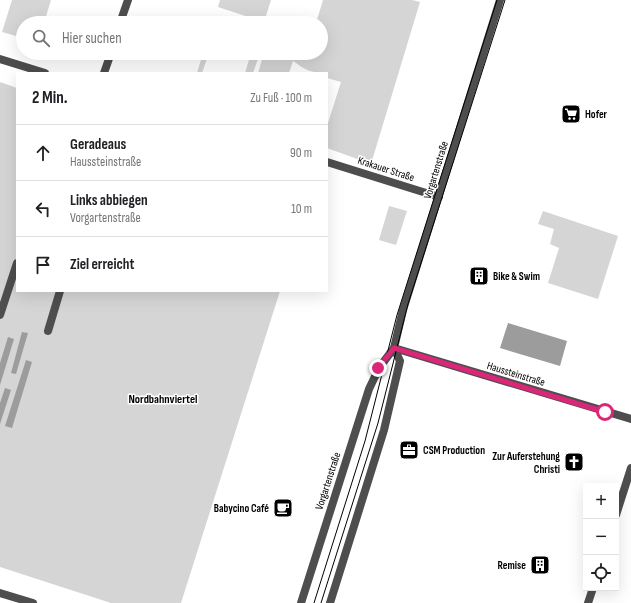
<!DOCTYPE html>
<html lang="de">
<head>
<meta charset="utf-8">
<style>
	body { margin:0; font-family:"Sofia Sans Condensed",sans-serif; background:#f2f2f2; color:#202124 }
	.controls { position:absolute; right:12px; bottom:12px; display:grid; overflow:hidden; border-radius:0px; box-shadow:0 4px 16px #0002 }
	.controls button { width:36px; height:36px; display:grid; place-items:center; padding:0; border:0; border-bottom:1px solid #e0e0e0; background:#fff; color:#202124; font:20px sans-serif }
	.stop { position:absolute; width:12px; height:12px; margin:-9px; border:3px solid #db2777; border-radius:50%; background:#fff }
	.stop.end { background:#db2777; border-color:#fff; box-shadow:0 1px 4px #0008 }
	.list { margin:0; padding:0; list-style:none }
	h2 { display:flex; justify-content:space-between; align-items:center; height:52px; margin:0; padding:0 16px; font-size:17px }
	h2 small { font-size:13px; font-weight:400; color:#757577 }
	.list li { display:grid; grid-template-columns:26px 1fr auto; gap:12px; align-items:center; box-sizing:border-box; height:56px; padding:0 16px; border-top:1px solid #e0e0e0 }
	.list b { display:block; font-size:15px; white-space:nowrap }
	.list p { margin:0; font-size:13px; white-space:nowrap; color:#757577 }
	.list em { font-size:13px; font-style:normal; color:#757577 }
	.icon { flex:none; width:22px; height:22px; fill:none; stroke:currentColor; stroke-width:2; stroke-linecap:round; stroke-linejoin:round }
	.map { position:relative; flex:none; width:631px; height:603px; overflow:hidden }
	.search { position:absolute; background:#fff; box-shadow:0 4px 16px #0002; left:16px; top:16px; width:312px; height:44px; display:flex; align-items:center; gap:10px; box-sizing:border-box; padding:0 14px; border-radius:22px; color:#757577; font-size:15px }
	.panel { position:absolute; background:#fff; box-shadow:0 4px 16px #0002; left:16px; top:72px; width:312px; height:220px; border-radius:0px }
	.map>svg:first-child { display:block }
	.green { fill:#d5d5d5 }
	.water { fill:#9c9c9c }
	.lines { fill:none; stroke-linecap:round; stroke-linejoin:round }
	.pedestrian { stroke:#4e4e4e; stroke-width:8 }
	.minor { stroke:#4e4e4e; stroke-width:8 }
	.tertiary { stroke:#4e4e4e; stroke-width:8 }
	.tram { stroke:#000; stroke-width:1 }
	.route { stroke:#db2777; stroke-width:5 }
	.labels { text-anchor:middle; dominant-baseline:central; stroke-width:3; stroke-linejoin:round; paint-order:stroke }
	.poi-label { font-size:11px; font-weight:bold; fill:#000; stroke:#fff; text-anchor:start }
	.street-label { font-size:11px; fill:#000; stroke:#fff }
	.neighbourhood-label { font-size:12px; font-weight:bold; fill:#000; stroke:#fff }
</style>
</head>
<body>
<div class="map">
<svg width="631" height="603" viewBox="0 0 631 603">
	<rect width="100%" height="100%" fill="#fff"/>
	<path class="green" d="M12,0H51L44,23H23V38L2,32Z
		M220,0H271L264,22L218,7Z
		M323,0H412L420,2L371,164L327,148V126L341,82L327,78V73C310,73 306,70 293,61L289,73H258L264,53H321V23H316Z
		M203,53H209L202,73H197Z
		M251,53H260L253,73H245Z
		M0,82L17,88V291H280L181,603H111L0,567Z
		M389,206L407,211L396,245L379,240Z
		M543,211L618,236L598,299L548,283L559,248L550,244L554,229L538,224Z"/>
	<path class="water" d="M508,323L567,341L560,366L500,348Z
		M22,332L28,333L16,374L11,373Z
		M8,337L14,339L0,385V363Z
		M26,360L32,362L12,428L5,426Z
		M5,388L11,390L0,424V403Z"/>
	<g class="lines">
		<path class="pedestrian" d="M0,59L45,73
			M104,73L111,53
			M327,162L439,197
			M0,315L17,263
			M48,331L60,291
			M0,593L33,603"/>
		<path class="minor" d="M120,23L128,0
			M394,348L631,419
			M301,603L369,389L379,368L394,348L403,310L500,0
			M330,603L384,430L400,361L394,348"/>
		<path class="tertiary" d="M616,515L631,468
			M588,603L593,588"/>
		<path class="tram" d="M314,603L365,441L397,315L497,0
			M321,603L378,423L408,304L505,0"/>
	</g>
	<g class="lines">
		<path class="route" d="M378,368L394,348L605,412"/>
	</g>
	<defs>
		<symbol id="supermarket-square" viewBox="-11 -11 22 22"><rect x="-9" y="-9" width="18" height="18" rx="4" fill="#000" stroke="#fff"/><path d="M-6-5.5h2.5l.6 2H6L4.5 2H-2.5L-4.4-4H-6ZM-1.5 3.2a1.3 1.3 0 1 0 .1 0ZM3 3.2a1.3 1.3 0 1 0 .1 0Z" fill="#fff"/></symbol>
		<symbol id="building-square" viewBox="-11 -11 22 22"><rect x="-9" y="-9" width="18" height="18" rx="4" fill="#000" stroke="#fff"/><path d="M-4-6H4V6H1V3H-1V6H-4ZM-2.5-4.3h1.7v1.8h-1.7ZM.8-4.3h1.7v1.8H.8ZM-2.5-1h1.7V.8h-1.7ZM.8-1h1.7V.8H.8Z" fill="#fff"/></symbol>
		<symbol id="office-square" viewBox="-11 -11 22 22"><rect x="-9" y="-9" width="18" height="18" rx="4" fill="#000" stroke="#fff"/><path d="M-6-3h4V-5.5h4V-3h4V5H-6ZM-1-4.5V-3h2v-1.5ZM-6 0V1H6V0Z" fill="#fff"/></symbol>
		<symbol id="church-square" viewBox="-11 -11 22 22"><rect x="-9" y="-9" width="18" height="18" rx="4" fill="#000" stroke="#fff"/><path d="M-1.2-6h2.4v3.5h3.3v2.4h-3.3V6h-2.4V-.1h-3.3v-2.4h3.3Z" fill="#fff"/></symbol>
		<symbol id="cafe-square" viewBox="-11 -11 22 22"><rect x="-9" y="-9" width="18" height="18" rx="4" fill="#000" stroke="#fff"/><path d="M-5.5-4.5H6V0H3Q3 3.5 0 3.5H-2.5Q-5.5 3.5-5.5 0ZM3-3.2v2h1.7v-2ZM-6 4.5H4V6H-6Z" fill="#fff"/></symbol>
	</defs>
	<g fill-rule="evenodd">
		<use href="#supermarket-square" x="560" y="103" width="22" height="22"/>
		<use href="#building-square" x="468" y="265" width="22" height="22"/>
		<use href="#office-square" x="398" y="439" width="22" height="22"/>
		<use href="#church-square" x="563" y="451" width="22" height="22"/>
		<use href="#cafe-square" x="272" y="497" width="22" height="22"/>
		<use href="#building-square" x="529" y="554" width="22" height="22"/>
	</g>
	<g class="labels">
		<g class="poi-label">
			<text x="585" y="114">Hofer</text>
			<text x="493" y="276">Bike &amp; Swim</text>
			<text x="423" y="450">CSM Production</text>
			<text x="560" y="456" text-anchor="end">Zur Auferstehung<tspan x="560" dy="13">Christi</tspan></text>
			<text x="269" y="508" text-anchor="end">Babycino Café</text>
			<text x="526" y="565" text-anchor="end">Remise</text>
		</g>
		<g class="street-label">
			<text transform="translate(386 169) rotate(18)">Krakauer Straße</text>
			<text transform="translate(436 170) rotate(-73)">Vorgartenstraße</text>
			<text transform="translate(516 374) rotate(17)">Haussteinstraße</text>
			<text transform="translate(328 481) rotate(-72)">Vorgartenstraße</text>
		</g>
		<g class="neighbourhood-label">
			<text x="163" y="399">Nordbahnviertel</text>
		</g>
	</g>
</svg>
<div class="controls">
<button>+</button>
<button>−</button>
<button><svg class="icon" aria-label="locate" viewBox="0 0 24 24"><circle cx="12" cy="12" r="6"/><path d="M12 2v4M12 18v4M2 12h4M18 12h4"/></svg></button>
</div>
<div class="stop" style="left:605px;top:412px"></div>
<div class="stop end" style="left:378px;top:368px"></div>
<div class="search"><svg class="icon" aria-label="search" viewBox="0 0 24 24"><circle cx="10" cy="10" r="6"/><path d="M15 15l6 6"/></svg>Hier suchen</div>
<section class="panel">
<h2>2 Min.<small>Zu Fuß · 100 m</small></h2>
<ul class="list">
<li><svg class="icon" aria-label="ahead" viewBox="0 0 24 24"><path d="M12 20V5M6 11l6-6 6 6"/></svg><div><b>Geradeaus</b><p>Haussteinstraße</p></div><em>90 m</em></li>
<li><svg class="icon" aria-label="left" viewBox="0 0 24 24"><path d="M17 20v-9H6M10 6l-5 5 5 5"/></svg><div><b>Links abbiegen</b><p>Vorgartenstraße</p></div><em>10 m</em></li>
<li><svg class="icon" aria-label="arrive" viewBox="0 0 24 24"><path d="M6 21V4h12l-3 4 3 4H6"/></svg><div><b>Ziel erreicht</b></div></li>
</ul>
</section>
</div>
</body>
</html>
